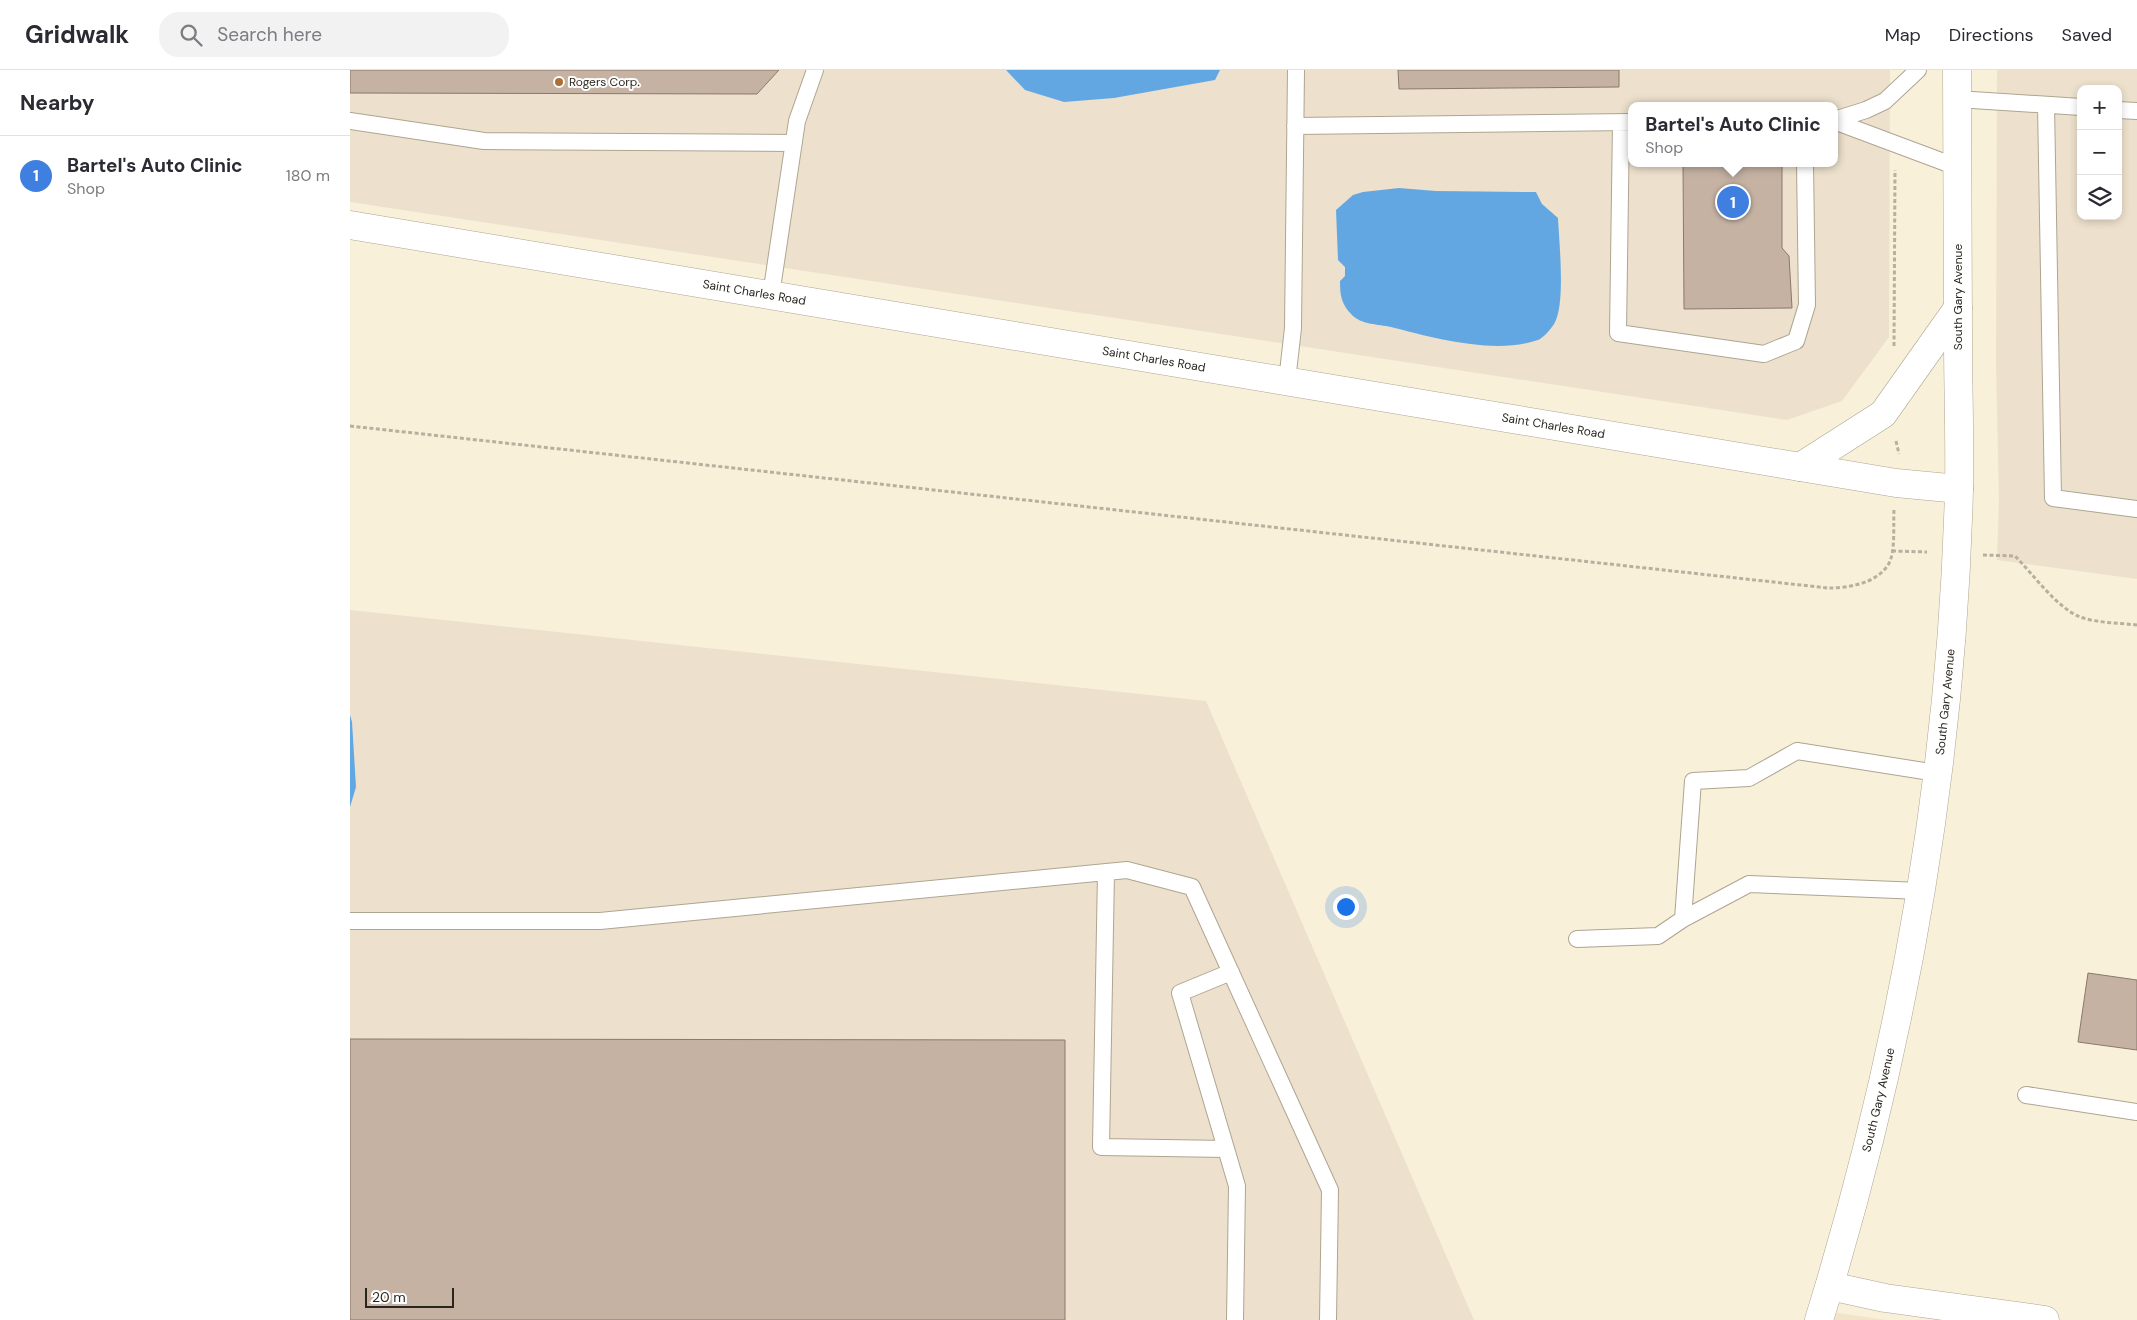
<!DOCTYPE html>
<html lang="en">
<head>
<meta charset="utf-8">
<style>
	body { margin:0; font-family:"DM Sans",sans-serif; background:#f2f2f3; color:#2b2b33 }
	.controls { position:absolute; right:15px; top:15px; display:grid; overflow:hidden; border-radius:10px; box-shadow:0 2px 8px #0003 }
	.controls button { width:45px; height:45px; display:grid; place-items:center; padding:0; border:0; border-bottom:1px solid #e1e1e2; background:#fff; color:#2b2b33; font:25px sans-serif }
	.scale { position:absolute; left:15px; bottom:12px; width:89px; box-sizing:border-box; padding-left:5px; border:2px solid #29261e; border-top:0; font-size:14px; line-height:18px; white-space:nowrap; color:#29261e; -webkit-text-stroke:4px #fefefe; paint-order:stroke }
	.you { position:absolute; left:995px; top:836px; width:18px; height:18px; margin:-12px; border:4px solid #fff; border-radius:50%; background:#1a73e8; box-shadow:0 0 0 8px #1a73e833 }
	.badge { display:grid; place-items:center; width:32px; height:32px; border-radius:50%; background:#db2777; color:#fff; font-size:16px; font-weight:700 }
	.pin { position:absolute; translate:-50% -50%; border:2px solid #fff; box-shadow:0 1px 5px #0006 }
	.popup { position:absolute; left:1278px; top:32px; width:210px; height:65px; box-sizing:border-box; display:grid; place-content:center; border-radius:10px; background:#fff; filter:drop-shadow(0 1px 4px #0005); font-size:16px; white-space:nowrap; color:#7c7c81 }
	.popup b { font-size:19px; color:#2b2b33 }
	.popup::after { content:''; position:absolute; left:50%; top:100%; margin-left:-10px; border:10px solid transparent; border-top-color:#fff }
	.list { margin:0; padding:0; list-style:none }
	h2 { display:flex; justify-content:space-between; align-items:center; height:65px; margin:0; padding:0 20px; font-size:21px }
	h2 small { font-size:16px; font-weight:400; color:#7c7c81 }
	.list li { display:grid; grid-template-columns:32px 1fr auto; gap:15px; align-items:center; box-sizing:border-box; height:80px; padding:0 20px; border-top:1px solid #e1e1e2 }
	.list b { display:block; font-size:19px; white-space:nowrap }
	.list p { margin:0; font-size:16px; white-space:nowrap; color:#7c7c81 }
	.list em { font-size:16px; font-style:normal; color:#7c7c81 }
	.icon { flex:none; width:28px; height:28px; fill:none; stroke:currentColor; stroke-width:2; stroke-linecap:round; stroke-linejoin:round }
	.map { position:relative; flex:none; width:1787px; height:1250px; overflow:hidden }
	header { display:flex; align-items:center; gap:30px; box-sizing:border-box; height:70px; padding:0 25px; background:#fff; border-bottom:1px solid #e1e1e2 }
	header strong { font-size:24px }
	nav { display:flex; gap:28px; margin-inline-start:auto; font-size:18px }
	.search { width:350px; height:45px; background:#f2f2f3; display:flex; align-items:center; gap:12px; box-sizing:border-box; padding:0 18px; border-radius:20px; color:#7c7c81; font-size:19px }
	main { display:flex }
	aside { flex:1; background:#fff }
	.map>svg:first-child { display:block }
	.built { fill:#f1e4c8 }
	.industrial { fill:#ede1cd; fill-rule:evenodd }
	.water { fill:#63a7e2 }
	.building { fill:#c5b2a3; stroke:#8b786b }
	.lines { fill:none; stroke-linecap:round; stroke-linejoin:round }
	.lane-casing { stroke:#aea591; stroke-width:18 }
	.secondary-casing { stroke:#aea591; stroke-width:29 }
	.path { stroke:#b7b09f; stroke-width:3; stroke-dasharray:4 2.5; stroke-linecap:butt }
	.lane { stroke:#fff; stroke-width:16 }
	.secondary { stroke:#fff; stroke-width:28 }
	.poi-dot { fill:#ad6e34; stroke:#fefefe; stroke-width:2 }
	.labels { text-anchor:middle; dominant-baseline:central; stroke-width:4; stroke-linejoin:round; paint-order:stroke }
	.poi-label { font-size:12px; fill:#29261e; stroke:#fefefe; text-anchor:start }
	.street-label { font-size:12px; fill:#29261e; stroke:#fefefe }
</style>
</head>
<body>
<header>
<strong>Gridwalk</strong>
<div class="search"><svg class="icon" aria-label="search" viewBox="0 0 24 24"><circle cx="10" cy="10" r="6"/><path d="M15 15l6 6"/></svg>Search here</div>
<nav><a>Map</a><a>Directions</a><a>Saved</a></nav>
</header>
<main>
<aside>
<h2>Nearby<small></small></h2>
<ul class="list">
<li><span class="badge" style="background:#3f7fe0">1</span><div><b>Bartel's Auto Clinic</b><p>Shop</p></div><em>180 m</em></li>
</ul>
</aside>
<div class="map">
<svg width="1787" height="1250" viewBox="0 0 1787 1250">
	<rect width="100%" height="100%" fill="#f9f0da"/>
	<path class="built" d="M1487,1243L1537,1250H1485Z"/>
	<path class="industrial" d="M0,0H1540L1539,267L1492,331L1437,350L0,132ZM1282,36H1484V93H1282Z
		M1647,0H1787V509L1647,490L1649,430L1646,296ZM1731,19H1768V146H1731Z
		M0,540L856,631L1124,1250H0Z"/>
	<path class="water" d="M656,0H870L865,10L764,28L714,32L675,20Z
		M1049,118L1086,121L1186,122L1192,134L1208,148C1209,171 1216,236 1204,254C1201,259 1193,268 1188,270C1145,285 1084,268 1041,257C1028,254 1012,255 1002,245C991,234 990,225 990,211L995,206V197L988,190L986,140L1003,125L1013,122Z
		M0,645L2,652L6,717L0,737Z"/>
	<path class="building" d="M0,0H429L407,24L0,23Z
		M1048,0H1269V17L1049,19Z
		M1333,93H1432V178L1439,186L1442,238L1334,239Z
		M1738,903L1787,910V980L1728,972Z
		M0,969L715,970V1250H0Z"/>
	<g class="lines">
		<defs>
			<path id="lane" d="M1607,29L1731,37
				M1696,35L1703,428L1787,439
				M1768,40L1787,41
				M1484,50L1516,40L1535,31L1568,0
				M0,51L134,71L444,73
				M1484,51L1607,97
				M1271,53L1268,263L1414,284L1446,271L1457,235L1455,93
				M945,56L1280,52
				M421,225L447,51L465,0
				M937,311L943,258L946,0
				M756,802L751,1077L876,1079
				M1571,821L1399,814L1333,849L1343,711L1399,708L1447,681L1587,703
				M0,851H250L777,800L842,817L980,1120L978,1250
				M1227,869L1308,866L1333,849
				M881,902L830,923L887,1116L885,1250
				M1676,1025L1787,1042"/>
			<g id="secondary">
				<path id="s1" d="M0,155L1546,413L1609,419"/>
				<path d="M1450,397L1533,344L1608,238"/>
				<path d="M1480,1216L1535,1228L1695,1250"/>
				<path id="s2" d="M1469,1250C1552,981 1602,701 1609,419C1610,369 1608,318 1608,267C1607,178 1607,89 1607,0"/>
			</g>
		</defs>
		<use href="#lane" class="lane-casing"/>
		<use href="#secondary" class="secondary-casing"/>
		<path class="path" d="M1544,276L1545,100
			M0,356L1478,518C1497,518 1526,514 1538,495C1546,483 1543,454 1544,440
			M1546,371L1549,384
			M1542,481L1577,482
			M1633,485L1665,486C1683,504 1706,537 1730,547C1747,553 1769,553 1787,555"/>
		<use href="#lane" class="lane"/>
		<use href="#secondary" class="secondary"/>
	</g>
	<circle class="poi-dot" cx="209" cy="12" r="5"/>
	<g class="labels">
		<g class="poi-label">
			<text x="219" y="12">Rogers Corp.</text>
		</g>
		<g class="street-label">
			<text stroke="none"><textPath href="#s1" startOffset="410">Saint Charles Road</textPath></text>
			<text transform="translate(1608 227) rotate(-90)">South Gary Avenue</text>
			<text stroke="none"><textPath href="#s1" startOffset="815">Saint Charles Road</textPath></text>
			<text stroke="none"><textPath href="#s1" startOffset="1220">Saint Charles Road</textPath></text>
			<text stroke="none"><textPath href="#s2" startOffset="632">South Gary Avenue</textPath></text>
			<text stroke="none"><textPath href="#s2" startOffset="228">South Gary Avenue</textPath></text>
		</g>
	</g>
</svg>
<div class="controls">
<button>+</button>
<button>−</button>
<button><svg class="icon" aria-label="layers" viewBox="0 0 24 24"><path d="M12 4l9 5-9 5-9-5zM3 14l9 5 9-5"/></svg></button>
</div>
<div class="scale">20 m</div>
<div class="you"></div>
<div class="pin badge" style="left:1383px;top:132px;background:#3f7fe0">1</div>
<div class="popup"><b>Bartel's Auto Clinic</b>Shop</div>
</div>
</main>
</body>
</html>
